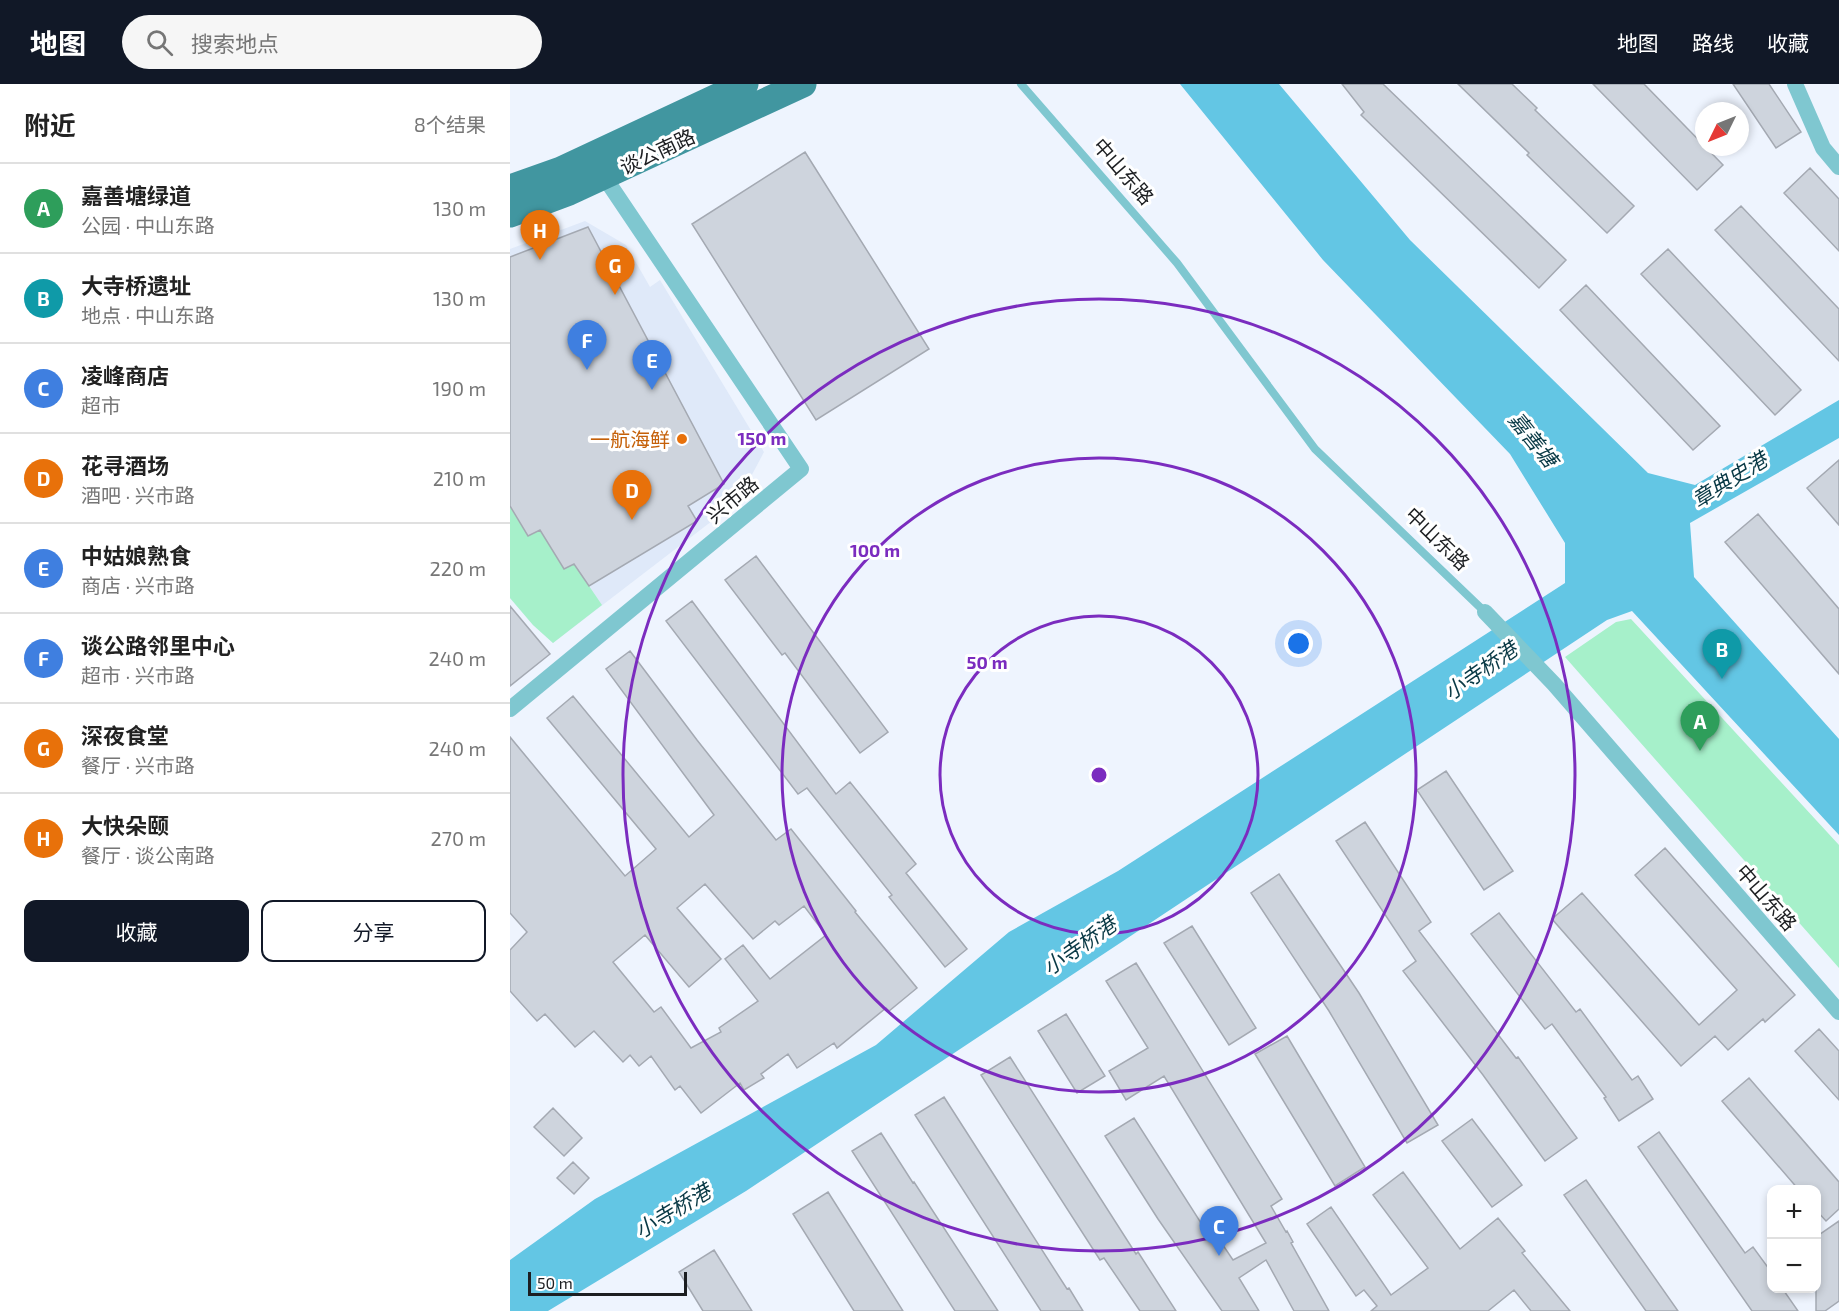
<!DOCTYPE html>
<html lang="zh">
<head>
<meta charset="utf-8">
<style>
	body { margin:0; font-family:"Exo 2","Noto Sans SC",sans-serif; background:#f6f6f6; color:#222 }
	.controls { position:absolute; right:18px; bottom:18px; display:grid; overflow:hidden; border-radius:12px; box-shadow:0 3px 9px #0003 }
	.controls button { width:54px; height:54px; display:grid; place-items:center; padding:0; border:0; border-bottom:2px solid #e0e0e0; background:#fff; color:#222; font:30px sans-serif }
	.compass { position:absolute; left:1185px; top:18px; width:54px; height:54px; border-radius:50%; background:#fff; box-shadow:0 3px 9px #0003; rotate:227deg }
	.scale { position:absolute; left:18px; bottom:15px; width:159px; box-sizing:border-box; padding-left:6px; border:3px solid #1c1e21; border-top:0; font-size:16px; line-height:21px; white-space:nowrap; color:#1c1e21; -webkit-text-stroke:4px #fff; paint-order:stroke }
	.you { position:absolute; left:789px; top:560px; width:21px; height:21px; margin:-15px; border:4px solid #fff; border-radius:50%; background:#1a73e8; box-shadow:0 0 0 9px #1a73e833 }
	.badge { display:grid; place-items:center; width:39px; height:39px; border-radius:50%; background:#111827; color:#fff; font-size:20px; font-weight:700 }
	.pin { position:absolute; translate:-50% -50px; filter:drop-shadow(0 2px 3px #0008) }
	.pin::after { content:''; position:absolute; top:32px; width:21px; height:18px; background:inherit; clip-path:polygon(0 0,100% 0,50% 100%) }
	.list { margin:0; padding:0; list-style:none }
	h2 { display:flex; justify-content:space-between; align-items:center; height:78px; margin:0; padding:0 24px; font-size:26px }
	h2 small { font-size:20px; font-weight:400; color:#767676 }
	.list li { display:grid; grid-template-columns:39px 1fr auto; gap:18px; align-items:center; box-sizing:border-box; height:90px; padding:0 24px; border-top:2px solid #e0e0e0 }
	.list b { display:block; font-size:22px; white-space:nowrap }
	.list p { margin:0; font-size:20px; white-space:nowrap; color:#767676 }
	.list em { font-size:20px; font-style:normal; color:#767676 }
	.actions { display:flex; gap:12px; padding:18px 24px }
	.actions a { flex:1; padding:14px 0; border:2px solid #111827; border-radius:12px; text-align:center; font-size:21px; color:#111827 }
	.actions .main { background:#111827; color:#fff }
	.icon { flex:none; width:33px; height:33px; fill:none; stroke:currentColor; stroke-width:2; stroke-linecap:round; stroke-linejoin:round }
	.map { position:relative; flex:none; width:1329px; height:1227px; overflow:hidden }
	header { display:flex; align-items:center; gap:36px; box-sizing:border-box; height:84px; padding:0 30px; background:#111827; color:#fff }
	header strong { font-size:28px }
	nav { display:flex; gap:33px; margin-inline-start:auto; font-size:21px }
	.search { width:420px; height:54px; background:#f6f6f6; display:flex; align-items:center; gap:15px; box-sizing:border-box; padding:0 21px; border-radius:33px; color:#767676; font-size:22px }
	main { display:flex }
	aside { flex:1; background:#fff }
	.map>svg:first-child { display:block }
	.built { fill:#dfe9f9 }
	.green { fill:#a6f0ca }
	.water { fill:#63c6e4 }
	.building { fill:#ced4dd; stroke:#a4a9b2; stroke-width:1.5; fill-rule:evenodd }
	.lines { fill:none; stroke-linecap:round; stroke-linejoin:round }
	.service { stroke:#7fc7d0; stroke-width:8 }
	.minor { stroke:#7fc7d0; stroke-width:16 }
	.primary { stroke:#4196a0; stroke-width:27 }
	.ring { fill:none; stroke:#7b2cbf; stroke-width:3 }
	.food-dot { fill:#e8710a; stroke:#fff; stroke-width:2 }
	.labels { text-anchor:middle; dominant-baseline:central; stroke-width:6; stroke-linejoin:round; paint-order:stroke }
	.street-label { font-size:20px; fill:#1c1e21; stroke:#fff }
	.food-label { font-size:20px; fill:#c56008; stroke:#fff; text-anchor:end }
	.water-label { font-size:21px; font-style:italic; fill:#093945; stroke:#fff }
	.centre { fill:#7b2cbf; stroke:#fff; stroke-width:3 }
	.ring-label { font-size:18px; text-anchor:middle; font-weight:bold; fill:#7b2cbf; stroke:#fff; stroke-width:6; stroke-linejoin:round; paint-order:stroke }
</style>
</head>
<body>
<header>
<strong>地图</strong>
<div class="search"><svg class="icon" aria-label="search" viewBox="0 0 24 24"><circle cx="10" cy="10" r="6"/><path d="M15 15l6 6"/></svg>搜索地点</div>
<nav><a>地图</a><a>路线</a><a>收藏</a></nav>
</header>
<main>
<aside>
<h2>附近<small>8个结果</small></h2>
<ul class="list">
<li><span class="badge" style="background:#2e9e5b">A</span><div><b>嘉善塘绿道</b><p>公园 · 中山东路</p></div><em>130 m</em></li>
<li><span class="badge" style="background:#0f9aa8">B</span><div><b>大寺桥遗址</b><p>地点 · 中山东路</p></div><em>130 m</em></li>
<li><span class="badge" style="background:#3f7fe0">C</span><div><b>凌峰商店</b><p>超市</p></div><em>190 m</em></li>
<li><span class="badge" style="background:#e8710a">D</span><div><b>花寻酒场</b><p>酒吧 · 兴市路</p></div><em>210 m</em></li>
<li><span class="badge" style="background:#3f7fe0">E</span><div><b>中姑娘熟食</b><p>商店 · 兴市路</p></div><em>220 m</em></li>
<li><span class="badge" style="background:#3f7fe0">F</span><div><b>谈公路邻里中心</b><p>超市 · 兴市路</p></div><em>240 m</em></li>
<li><span class="badge" style="background:#e8710a">G</span><div><b>深夜食堂</b><p>餐厅 · 兴市路</p></div><em>240 m</em></li>
<li><span class="badge" style="background:#e8710a">H</span><div><b>大快朵颐</b><p>餐厅 · 谈公南路</p></div><em>270 m</em></li>
</ul>
<div class="actions"><a class="main">收藏</a><a>分享</a></div>
</aside>
<div class="map">
<svg width="1329" height="1227" viewBox="0 0 1329 1227">
	<rect width="100%" height="100%" fill="#eef4fe"/>
	<path class="built" d="M75,137L116,161L140,203L150,196L254,368L228,417L43,559L23,541L0,514V165Z"/>
	<path class="green" d="M0,422L18,452L30,446L54,485L64,480L92,521L43,559L23,541L0,514Z
		M1121,535L1329,761V884L1055,573L1106,538Z"/>
	<path class="water" d="M670,0H769L900,156L1138,389L1185,401L1329,316V354L1180,439L1184,493L1329,655V751L1122,527L1097,536L236,1107L38,1227H0V1176L85,1115L366,961L499,848L608,787L1055,499V459L1000,370L813,176Z"/>
	<path class="building" d="M832,0H873L1056,176L1029,204L851,31L854,28Z
		M948,0H1002L1027,24L1025,26L1124,122L1097,149L1017,71L1019,69Z
		M1083,0H1134L1213,81L1187,106Z
		M1223,0H1259L1291,48L1266,64Z
		M295,68L419,265L306,336L182,140Z
		M1300,84L1329,115V167L1274,109Z
		M1231,122L1329,225V277L1205,146Z
		M78,143L214,400L178,422L187,437L79,502L64,480L54,485L30,446L18,452L0,422V173Z
		M1158,165L1291,306L1265,331L1131,190Z
		M1076,201L1210,342L1183,366L1050,226Z
		M1329,376V441L1297,404Z
		M1248,430L1329,525V590L1215,458Z
		M246,472L378,648L350,669L275,569L272,571L215,496Z
		M182,517L326,710L340,698L406,780L396,789L457,865L435,883L379,813L382,811L297,704L288,710L156,537Z
		M0,522L40,570L0,602Z
		M120,567L187,656L266,756L281,745L346,827L345,828L407,904L379,927L376,924L327,964L324,959L287,984L278,970L251,990L254,994L234,1006L230,999L191,1029L170,1002L165,1006L141,972L129,982L120,971L113,978L84,947L65,963L35,930L27,937L0,907V866L17,848L0,829V653L115,792L146,765L37,634L63,612L179,753L204,731L96,585ZM195,800L243,855L265,837L269,841L294,822L316,851L260,895L233,861L215,875L248,917L209,944L211,948L181,964L151,923L144,928L103,878L135,851L179,903L211,875L167,824Z
		M936,687L1003,787L974,806L907,706Z
		M855,738L921,838L909,847L1006,974L1008,973L1067,1054L1035,1077L973,991L893,887L906,877L826,757Z
		M1155,764L1285,911L1255,938L1253,935L1218,966L1205,952L1171,982L1042,835L1072,809L1189,941L1227,906L1125,791Z
		M769,790L849,909L928,1041L897,1059L819,927L741,809Z
		M989,829L1066,928L1070,925L1122,996L1128,992L1143,1015L1109,1037L1094,1014L1096,1013L1042,940L1035,945L961,850Z
		M682,842L746,944L719,961L654,859Z
		M626,879L772,1115L761,1122L776,1148L777,1147L783,1158L781,1159L819,1227H784L756,1176L729,1194L749,1227H712L648,1135L595,1052L624,1034L691,1139L696,1136L723,1176L756,1159L654,992L616,1016L599,987L638,964L596,897Z
		M556,930L595,992L567,1009L528,947Z
		M1309,945L1329,967V1016L1285,967Z
		M777,952L855,1083L825,1102L745,970Z
		M500,973L626,1170L628,1168L666,1227H630L594,1174L590,1176L471,991Z
		M1239,994L1329,1098V1125L1316,1137L1306,1126V1106H1289L1212,1017Z
		M434,1013L557,1205L559,1204L573,1227H531L405,1031Z
		M43,1024L72,1054L54,1072L24,1043Z
		M962,1035L1012,1101L982,1123L932,1057Z
		M1149,1048L1235,1169L1243,1163L1262,1189V1204H1272L1288,1227H1242L1128,1063Z
		M371,1049L403,1099L404,1098L488,1227H445L342,1067Z
		M63,1078L79,1094L64,1110L47,1094Z
		M893,1088L950,1165L988,1134L1015,1167L1012,1169L1060,1227H1021L1004,1206L978,1227H861L867,1222L854,1206L846,1212L797,1140L821,1123L881,1211L918,1184L863,1111Z
		M1076,1096L1168,1227H1136L1054,1111Z
		M318,1108L393,1227H344L283,1130Z
		M1329,1137V1217L1315,1227H1306V1153Z
		M204,1166L242,1227H193L169,1188Z"/>
	<g class="lines">
		<path class="service" d="M511,0L667,179L805,365L975,528"/>
		<path class="minor" d="M1285,0L1313,64L1329,83
			M975,528L1044,600L1329,928
			M0,625L291,385L89,85"/>
		<path class="primary" d="M0,104L51,86L235,0
			M0,130L59,108L293,0"/>
	</g>
	<g class="ring">
		<circle cx="589" cy="691" r="159"/>
		<circle cx="589" cy="691" r="317"/>
		<circle cx="589" cy="691" r="476"/>
	</g>
	<circle class="food-dot" cx="172" cy="355" r="6"/>
	<g class="labels">
		<g class="street-label">
			<text transform="translate(147 67) rotate(-25)">谈公南路</text>
			<text transform="translate(614 87) rotate(49)">中山东路</text>
			<text transform="translate(222 415) rotate(-40)">兴市路</text>
			<text transform="translate(928 454) rotate(44)">中山东路</text>
			<text transform="translate(1257 813) rotate(49)">中山东路</text>
		</g>
		<g class="food-label">
			<text x="160" y="355">一航海鲜</text>
		</g>
		<g class="water-label">
			<text transform="translate(1024 355) rotate(51)">嘉善塘</text>
			<text transform="translate(1219 395) rotate(-32)">章典史港</text>
			<text transform="translate(970 586) rotate(-35)">小寺桥港</text>
			<text transform="translate(569 861) rotate(-35)">小寺桥港</text>
			<text transform="translate(162 1126) rotate(-31)">小寺桥港</text>
		</g>
	</g>
	<circle cx="589" cy="691" r="9" class="centre"/>
	<g class="ring-label">
		<text x="252" y="361">150 m</text>
		<text x="365" y="473">100 m</text>
		<text x="477" y="585">50 m</text>
	</g>
</svg>
<div class="controls">
<button>+</button>
<button>−</button>
</div>
<svg class="compass" viewBox="-18 -18 36 36"><path d="M0-13l5 13h-10z" fill="#e53935"/><path d="M0 13l5-13h-10z" fill="#767676"/></svg>
<div class="scale">50 m</div>
<div class="you"></div>
<div class="pin badge" style="left:1190px;top:667px;background:#2e9e5b">A</div>
<div class="pin badge" style="left:1212px;top:595px;background:#0f9aa8">B</div>
<div class="pin badge" style="left:709px;top:1172px;background:#3f7fe0">C</div>
<div class="pin badge" style="left:122px;top:436px;background:#e8710a">D</div>
<div class="pin badge" style="left:142px;top:306px;background:#3f7fe0">E</div>
<div class="pin badge" style="left:77px;top:286px;background:#3f7fe0">F</div>
<div class="pin badge" style="left:105px;top:211px;background:#e8710a">G</div>
<div class="pin badge" style="left:30px;top:176px;background:#e8710a">H</div>
</div>
</main>
</body>
</html>
